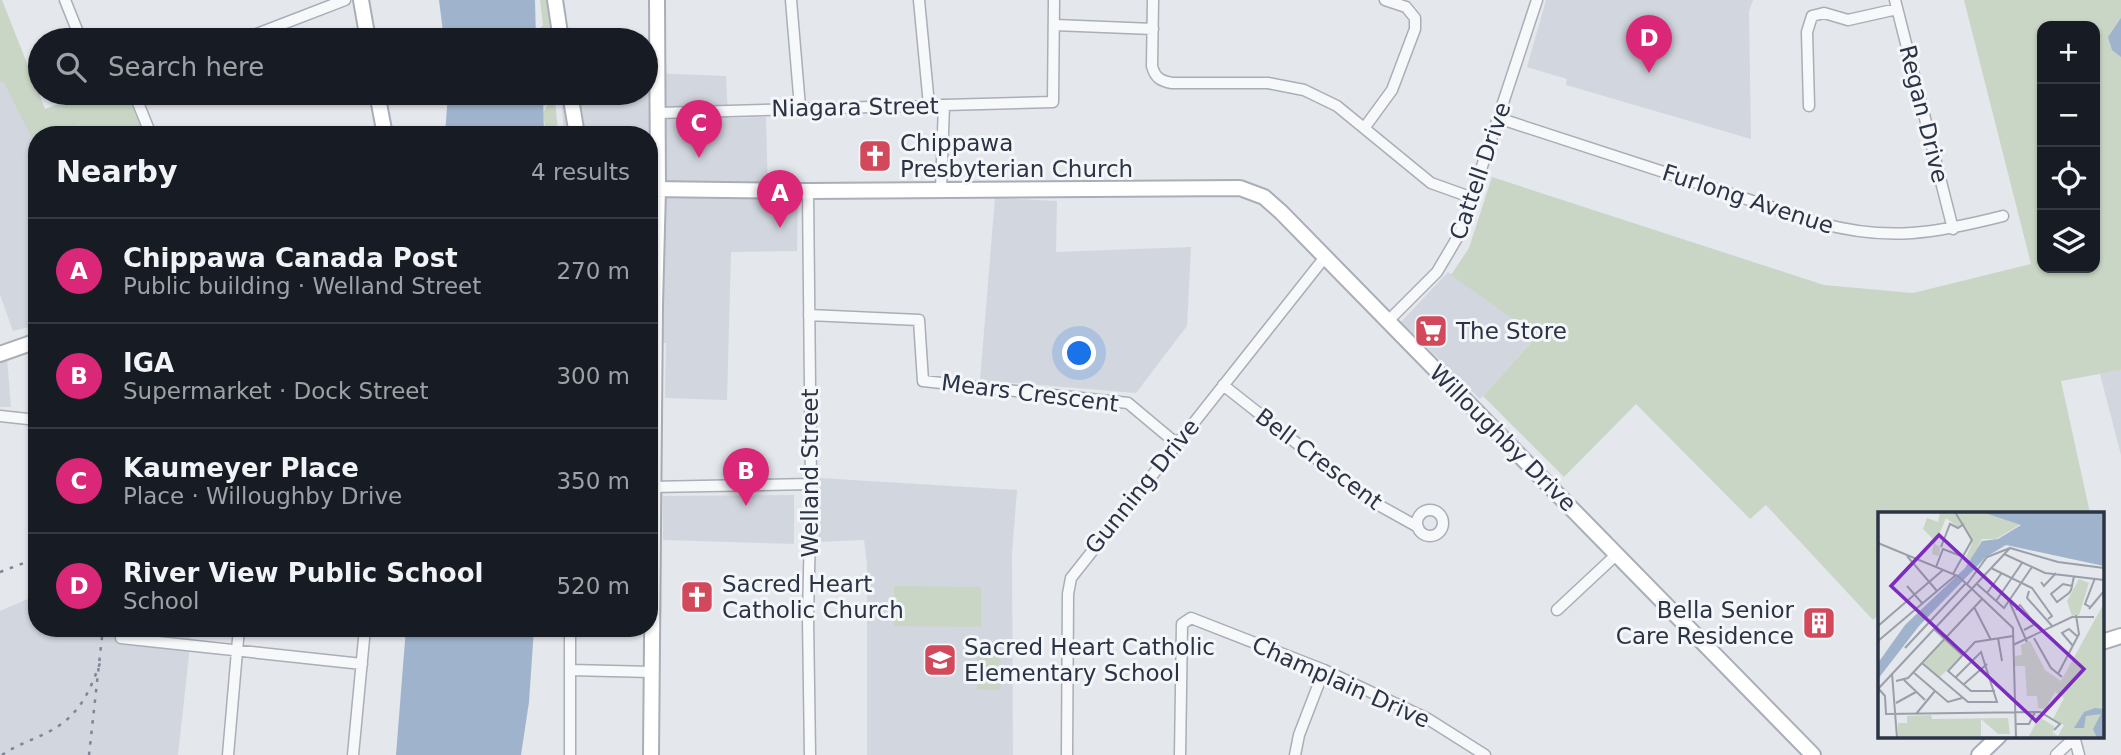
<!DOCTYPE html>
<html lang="en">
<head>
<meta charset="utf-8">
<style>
	body { margin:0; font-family:"DejaVu Sans",sans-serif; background:#242831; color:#f1f3f6 }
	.controls { position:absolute; right:21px; top:21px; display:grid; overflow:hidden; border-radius:14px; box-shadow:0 2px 5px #0004 }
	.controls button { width:63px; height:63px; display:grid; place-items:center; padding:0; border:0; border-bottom:2px solid #363941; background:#171b24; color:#f1f3f6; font:35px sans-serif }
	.you { position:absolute; left:1080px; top:354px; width:24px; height:24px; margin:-18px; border:5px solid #fff; border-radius:50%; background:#1a73e8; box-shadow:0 0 0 10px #1a73e833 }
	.badge { display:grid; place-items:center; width:46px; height:46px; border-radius:50%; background:#db2777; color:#fff; font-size:23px; font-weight:700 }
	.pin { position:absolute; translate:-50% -58px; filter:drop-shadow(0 2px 4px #0008) }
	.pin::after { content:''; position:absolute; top:37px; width:24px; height:21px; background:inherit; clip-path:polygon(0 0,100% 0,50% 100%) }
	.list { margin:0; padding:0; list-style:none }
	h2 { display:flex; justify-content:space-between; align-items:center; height:91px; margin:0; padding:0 28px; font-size:30px }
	h2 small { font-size:23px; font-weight:400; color:#9ea1a6 }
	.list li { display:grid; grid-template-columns:46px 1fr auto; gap:21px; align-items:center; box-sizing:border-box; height:105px; padding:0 28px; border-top:2px solid #363941 }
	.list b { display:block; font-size:26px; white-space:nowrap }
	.list p { margin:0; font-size:23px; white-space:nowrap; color:#9ea1a6 }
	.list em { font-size:23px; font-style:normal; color:#9ea1a6 }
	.icon { flex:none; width:38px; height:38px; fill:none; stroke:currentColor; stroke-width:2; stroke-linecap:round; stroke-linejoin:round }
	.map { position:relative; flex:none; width:2121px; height:755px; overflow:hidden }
	.search { position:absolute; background:#171b24; box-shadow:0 2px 5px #0004; left:28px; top:28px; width:630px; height:77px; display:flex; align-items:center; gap:18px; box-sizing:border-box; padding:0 24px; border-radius:38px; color:#9ea1a6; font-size:26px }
	.panel { position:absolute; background:#171b24; box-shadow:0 2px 5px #0004; left:28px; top:126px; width:630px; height:511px; border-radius:28px }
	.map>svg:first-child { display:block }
	.built { fill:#d2d6de }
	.green { fill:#c9d6c5; fill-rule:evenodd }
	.water { fill:#9fb4cc }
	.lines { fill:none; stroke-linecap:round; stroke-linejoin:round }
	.street-casing { stroke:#a9aeb7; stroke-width:13 }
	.secondary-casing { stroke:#a9aeb7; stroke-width:18 }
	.street { stroke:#f7f8fa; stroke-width:10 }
	.secondary { stroke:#fff; stroke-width:14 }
	.rail { stroke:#7d8696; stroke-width:2.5; stroke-dasharray:3.5 7; stroke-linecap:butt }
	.labels { text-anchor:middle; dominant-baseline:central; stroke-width:6; stroke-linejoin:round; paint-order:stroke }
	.street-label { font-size:23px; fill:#2b3445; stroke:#f4f6f9 }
	.poi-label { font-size:23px; fill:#2b3445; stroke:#f4f6f9; text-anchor:start }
	.inset-road { fill:none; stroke:#9a9fa9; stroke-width:2 }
	.view { fill:#7b2cbf; fill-opacity:0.15; stroke:#7b2cbf; stroke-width:3.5 }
	.inset-edge { fill:none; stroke:#2b3445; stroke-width:3.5 }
</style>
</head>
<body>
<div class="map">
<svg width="2121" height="755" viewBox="0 0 2121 755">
	<rect width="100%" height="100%" fill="#e4e7ec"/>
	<path class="built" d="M1546,0H1753L1749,11L1751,139L1566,85L1567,79L1527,67Z
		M0,20L37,135V325L13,331L0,295Z
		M646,57L649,73L726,76L728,118L766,117L768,196L798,195L797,251L731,252L727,400L665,398L666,343L649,342V135H564L561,93H646Z
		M995,198L1057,201L1056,252L1191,247L1187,326L1136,393L980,380Z
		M1448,272L1537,336L1480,399L1401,322Z
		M7,358L11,407H0V361Z
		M2121,370V455L2100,374Z
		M819,478L1017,490L1012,553L1013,755H867V564L864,540L817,542Z
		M794,495V544L663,540V496Z
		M37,595V628H192L178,755H0V611Z"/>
	<path class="green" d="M0,0H2L45,109L87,93H102L104,97L113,93H127L144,135H70L81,121L68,135H37V148L3,81L0,82Z
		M540,0H549L555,40H539V30L543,25Z
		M1964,0H2121V370L2061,381L2090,513L1880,514L1879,614L1873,620L1766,505L1750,519L1636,404L1564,477L1483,396L1537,336L1451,275L1469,248L1492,177L1824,285L1913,293L2031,264ZM2042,26H2095V268H2042Z
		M554,93H563L564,99L555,101L558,130L569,132L563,135H546L543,113Z
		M894,586L981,587V627L894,626Z
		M1000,651L1001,690H977V652Z"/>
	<path class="water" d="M439,0H535L536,40H444Z
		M2121,18V57L2112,50L2108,37Z
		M448,93H543L544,135H445Z
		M406,628H534L529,702L521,755H396Z"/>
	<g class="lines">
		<defs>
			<path id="street" d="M65,0L81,40
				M791,0L800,107
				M919,0L929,105
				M1153,0L1152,66C1155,78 1161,81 1172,83H1268L1304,90L1337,106L1431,183L1473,198
				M1895,0L1953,229
				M1055,25L1153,29
				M241,40L345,0
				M134,93L151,135
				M1809,106L1807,32L1812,16L1824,13L1848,20L1897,9
				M658,113L1053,102L1054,0
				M1498,118L1820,223C1889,242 1936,233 2003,216
				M1365,127L1392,90L1415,29V18L1406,7L1385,0
				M941,189L944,105
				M808,191L811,484L808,618L810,755
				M809,315L919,320L923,381L1128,403L1177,444
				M1388,321L1437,272L1460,233L1537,0
				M1223,385L1366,498L1418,527
				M0,416L37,420
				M650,487L811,484
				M1417 523a13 13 0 1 1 26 0a13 13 0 1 1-26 0Z
				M1557,610L1617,554
				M121,638L362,664
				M570,670L652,672
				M2074,736L2079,755
				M228,755L239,628
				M353,755L365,628
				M570,755V628
				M1067,755L1068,594L1071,578L1325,257
				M1180,755L1182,624L1191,618L1324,670L1428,719L1485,755
				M1295,755L1299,735L1324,670
				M2056,755L2075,737"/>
			<path id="secondary" d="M361,0L368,40
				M555,0L561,40
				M377,93L385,135
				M570,93L577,135
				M649,189L808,191L1240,188L1264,197L1281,212L1813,755
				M0,354L37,341
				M2102,642L2121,636
				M651,755L655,305L658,189L657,0
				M1979,755L1999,736"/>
		</defs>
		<use href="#street" class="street-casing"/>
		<use href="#secondary" class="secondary-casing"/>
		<use href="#street" class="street"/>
		<use href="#secondary" class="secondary"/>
		<path class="rail" d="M0,572L37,558
			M2,755C19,743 40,738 57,727C81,712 91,688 100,663
			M89,755L103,628"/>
	</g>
	<defs>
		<symbol id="church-square" viewBox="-11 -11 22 22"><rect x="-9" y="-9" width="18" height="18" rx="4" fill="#d1495b" stroke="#f4f6f9"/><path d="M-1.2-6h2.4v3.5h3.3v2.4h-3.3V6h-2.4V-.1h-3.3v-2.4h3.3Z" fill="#fff"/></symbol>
		<symbol id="supermarket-square" viewBox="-11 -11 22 22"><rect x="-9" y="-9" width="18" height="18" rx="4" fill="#d1495b" stroke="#f4f6f9"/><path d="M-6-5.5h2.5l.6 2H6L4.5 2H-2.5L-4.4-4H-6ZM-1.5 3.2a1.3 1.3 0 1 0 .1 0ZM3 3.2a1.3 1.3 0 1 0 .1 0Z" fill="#fff"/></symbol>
		<symbol id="building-square" viewBox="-11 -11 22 22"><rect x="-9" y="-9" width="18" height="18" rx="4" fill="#d1495b" stroke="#f4f6f9"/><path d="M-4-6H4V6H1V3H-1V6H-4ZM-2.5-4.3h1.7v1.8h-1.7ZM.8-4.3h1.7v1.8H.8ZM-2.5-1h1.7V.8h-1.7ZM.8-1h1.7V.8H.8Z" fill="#fff"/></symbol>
		<symbol id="school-square" viewBox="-11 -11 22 22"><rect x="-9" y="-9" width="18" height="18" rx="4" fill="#d1495b" stroke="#f4f6f9"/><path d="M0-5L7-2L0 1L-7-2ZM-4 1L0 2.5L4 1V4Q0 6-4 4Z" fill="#fff"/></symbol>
	</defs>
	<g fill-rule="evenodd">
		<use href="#church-square" x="856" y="137" width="38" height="38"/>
		<use href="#supermarket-square" x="1412" y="312" width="38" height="38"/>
		<use href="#church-square" x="678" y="578" width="38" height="38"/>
		<use href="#building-square" x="1800" y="604" width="38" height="38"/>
		<use href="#school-square" x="921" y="641" width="38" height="38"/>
	</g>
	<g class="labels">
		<g class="street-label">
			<text transform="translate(855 107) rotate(-1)">Niagara Street</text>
			<text transform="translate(1924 114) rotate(76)">Regan Drive</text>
			<text transform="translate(1480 171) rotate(-71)">Cattell Drive</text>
			<text transform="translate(1748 199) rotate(18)">Furlong Avenue</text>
			<text transform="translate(1030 393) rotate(7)">Mears Crescent</text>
			<text transform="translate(1503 438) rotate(45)">Willoughby Drive</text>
			<text transform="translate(1319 459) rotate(37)">Bell Crescent</text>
			<text transform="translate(810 473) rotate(-90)">Welland Street</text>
			<text transform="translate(1142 486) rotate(-51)">Gunning Drive</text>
			<text transform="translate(1341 682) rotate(24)">Champlain Drive</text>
		</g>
		<g class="poi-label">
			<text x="900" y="143">Chippawa<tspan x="900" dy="26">Presbyterian Church</tspan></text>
			<text x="1456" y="331">The Store</text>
			<text x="722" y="584">Sacred Heart<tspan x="722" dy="26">Catholic Church</tspan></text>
			<text x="1794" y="610" text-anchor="end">Bella Senior<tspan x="1794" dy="26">Care Residence</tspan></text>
			<text x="964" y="647">Sacred Heart Catholic<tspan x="964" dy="26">Elementary School</tspan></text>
		</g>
	</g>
	<g transform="translate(1878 512)">
		<rect width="226" height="226" fill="#e4e7ec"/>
		<path d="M62,0H76L85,11L81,16L68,6L57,32L62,35L61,44L54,42L56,28L45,17L49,6L60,10ZM79,0H107L143,12L118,27H104L92,50L88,45L94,32ZM201,67L211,71L201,103L194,104L189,89ZM226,91V226H150L161,205L176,214L175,221L180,224L186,213L175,207L186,186L177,180L167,197L160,196L159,184H149L147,154H137V144L144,143L143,133L152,129L167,158L183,169ZM67,128L83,144L61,166L46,151ZM53,203L54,207L130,206L132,222H120L103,207V226H20V211H29V204Z" fill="#c9d6c5"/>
		<path d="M104,0H226V54L128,33L108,45L41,114L0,167V151L27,113L87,56L104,29L120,27L143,13ZM217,196L226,197V226H219L215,217L223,202L208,204L206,216H196L206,200Z" fill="#9fb4cc"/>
		<path class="inset-road" d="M0,31L80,64L94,77M63,35L72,12L80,16L86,12M126,42L167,61L226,68M29,44L59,79M58,55L65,37L86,45M113,56L154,76L174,104L170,107M75,62L94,28L77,0M163,70L166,74L178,61M89,72L109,45L132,36M99,72L126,96L154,55M29,74L44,91M194,74L185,72L173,82L179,90L191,81L193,78L194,74L196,64M94,77L135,116L138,226M151,79L149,86L175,115M109,81L123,62M118,89L144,51M132,91L149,130M96,95L113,128M212,95L207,92L217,66M211,97L226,79M138,98L142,93L157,112L146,118M0,114L65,58M56,117L85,144M120,126L124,149M156,126L173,156L184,165M0,129L78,63M135,133L194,105H216M195,134L184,121L191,117L200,125M27,136L88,71M44,151L90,190H119L103,140L77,166M35,160L70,190L84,186M14,161L19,226M180,162L201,122L198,103M26,168L47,188M18,169L30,166L104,87M85,173L109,152M0,176L7,184L8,202L162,200L182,212L176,218M0,177L132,36L180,50L226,56M117,179H93L70,159L97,130L135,124M18,191L38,180M38,202L57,179M137,212H151L157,200"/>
		<path class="view" d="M61,23L206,157L158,209L13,74Z"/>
		<rect width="226" height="226" class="inset-edge"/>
	</g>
</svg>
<div class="controls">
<button>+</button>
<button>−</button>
<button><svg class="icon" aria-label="locate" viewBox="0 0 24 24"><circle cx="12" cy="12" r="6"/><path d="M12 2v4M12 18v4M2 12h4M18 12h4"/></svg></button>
<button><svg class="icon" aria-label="layers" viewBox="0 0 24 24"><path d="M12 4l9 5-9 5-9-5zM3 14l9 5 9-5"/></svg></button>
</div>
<div class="you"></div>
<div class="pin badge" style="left:780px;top:228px">A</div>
<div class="pin badge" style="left:746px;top:506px">B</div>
<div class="pin badge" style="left:699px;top:158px">C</div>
<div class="pin badge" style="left:1649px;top:73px">D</div>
<div class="search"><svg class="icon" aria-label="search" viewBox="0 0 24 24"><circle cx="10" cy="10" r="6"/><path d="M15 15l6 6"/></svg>Search here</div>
<section class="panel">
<h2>Nearby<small>4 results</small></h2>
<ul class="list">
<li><span class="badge">A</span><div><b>Chippawa Canada Post</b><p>Public building · Welland Street</p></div><em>270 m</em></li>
<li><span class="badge">B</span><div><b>IGA</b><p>Supermarket · Dock Street</p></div><em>300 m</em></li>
<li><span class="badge">C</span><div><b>Kaumeyer Place</b><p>Place · Willoughby Drive</p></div><em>350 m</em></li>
<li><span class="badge">D</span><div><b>River View Public School</b><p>School</p></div><em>520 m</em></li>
</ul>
</section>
</div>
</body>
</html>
